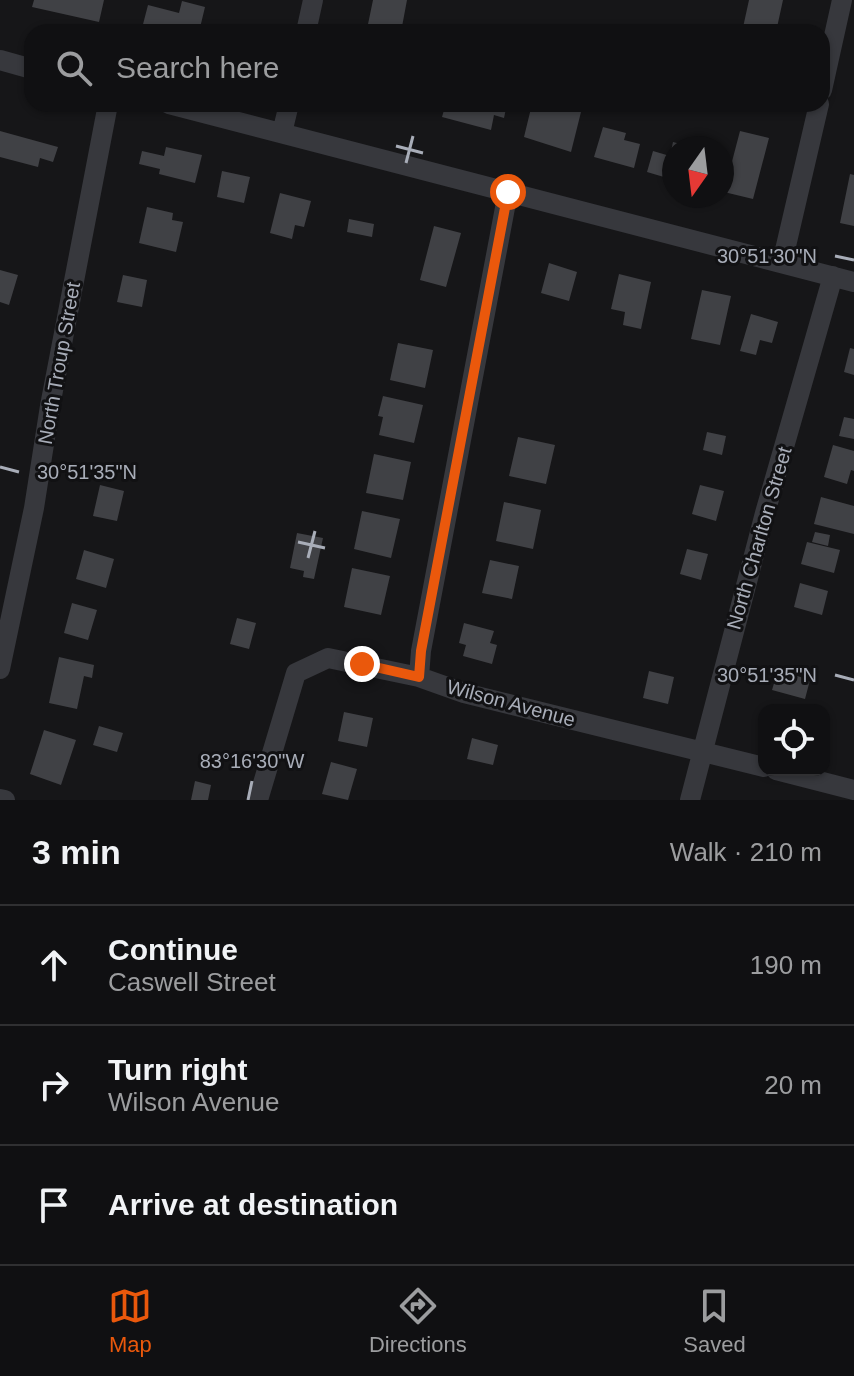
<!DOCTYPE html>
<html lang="en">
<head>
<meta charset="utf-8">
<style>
	body { margin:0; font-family:Arial,sans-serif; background:#19191b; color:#f1f3f6 }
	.controls { position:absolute; right:24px; bottom:24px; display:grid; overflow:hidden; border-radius:16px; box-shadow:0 2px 6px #0004 }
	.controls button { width:72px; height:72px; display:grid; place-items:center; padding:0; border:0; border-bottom:2px solid #303032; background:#101012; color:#f1f3f6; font:40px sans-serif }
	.compass { position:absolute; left:662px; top:136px; width:72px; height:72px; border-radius:50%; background:#101012; box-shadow:0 2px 6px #0004; rotate:194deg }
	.stop { position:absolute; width:24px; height:24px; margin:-18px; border:6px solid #ea580c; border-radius:50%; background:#fff }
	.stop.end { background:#ea580c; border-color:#fff; box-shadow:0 2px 8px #0008 }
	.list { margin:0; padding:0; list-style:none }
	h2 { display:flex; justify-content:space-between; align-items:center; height:104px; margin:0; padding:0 32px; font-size:34px }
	h2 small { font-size:26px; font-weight:400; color:#9c9d9f }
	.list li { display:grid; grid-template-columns:52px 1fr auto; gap:24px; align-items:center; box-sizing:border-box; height:120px; padding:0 32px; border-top:2px solid #303032 }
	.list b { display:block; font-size:30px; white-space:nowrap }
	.list p { margin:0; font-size:26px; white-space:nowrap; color:#9c9d9f }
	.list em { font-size:26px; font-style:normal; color:#9c9d9f }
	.icon { flex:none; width:44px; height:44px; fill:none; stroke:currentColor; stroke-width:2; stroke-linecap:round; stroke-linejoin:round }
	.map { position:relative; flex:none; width:854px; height:800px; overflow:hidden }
	.search { position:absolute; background:#101012; box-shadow:0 2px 6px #0004; left:24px; right:24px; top:24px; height:88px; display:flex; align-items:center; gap:20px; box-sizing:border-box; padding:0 28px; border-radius:24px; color:#9c9d9f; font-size:30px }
	.sheet { height:464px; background:#101012 }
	nav { display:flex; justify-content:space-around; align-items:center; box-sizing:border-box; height:112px; border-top:2px solid #303032; background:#101012; font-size:22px; color:#9c9d9f }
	nav a { display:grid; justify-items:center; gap:4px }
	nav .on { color:#ea580c }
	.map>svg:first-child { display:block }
	.building { fill:#404145 }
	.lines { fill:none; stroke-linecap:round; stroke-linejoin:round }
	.street { stroke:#37383d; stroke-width:20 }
	.route { stroke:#ea580c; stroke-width:10 }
	.ticks { fill:none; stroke:#a8adb8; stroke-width:3 }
	.labels { text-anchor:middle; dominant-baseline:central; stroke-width:6; stroke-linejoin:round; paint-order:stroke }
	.street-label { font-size:20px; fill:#a8adb8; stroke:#111113 }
	.ticks-label { font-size:20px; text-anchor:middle; fill:#a8adb8; stroke:#111113; stroke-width:6; stroke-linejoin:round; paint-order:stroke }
</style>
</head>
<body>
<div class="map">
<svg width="854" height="800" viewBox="0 0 854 800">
	<rect width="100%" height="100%" fill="#161618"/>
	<path class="building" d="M34,0H104L99,22L32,7Z
		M373,0H407L401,32L367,29Z
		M749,0H783L776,32H742Z
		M182,1L205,7L199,32H141L148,5L179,13Z
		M353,104H386L384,112Z
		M425,104H507L504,118L494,115L491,130L442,117L444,110Z
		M532,104L555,107L556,104H583L571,152L524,137Z
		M603,127L626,133L624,140L640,144L634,168L594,157Z
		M0,131L58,147L53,162L40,158L38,167L0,157Z
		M740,131L769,138L753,199L724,192Z
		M673,142L692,147L674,148V180L647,172L653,151L670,156Z
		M166,147L202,155L195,183L159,174L160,169L139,164L142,151L164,156Z
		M222,171L250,177L244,203L217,197Z
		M850,174L854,175V226L840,223Z
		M280,193L311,201L304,227L295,225L292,239L270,233Z
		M147,207L173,213L172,220L183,222L176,252L139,243Z
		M349,219L374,224L372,237L347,232Z
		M434,226L461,233L446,287L420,280Z
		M549,263L577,272L569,301L541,293Z
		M0,270L18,275L9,305L0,302Z
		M619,274L651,282L641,329L623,325L625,312L611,309Z
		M123,275L147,280L142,307L117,302Z
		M702,290L731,296L720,345L691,339Z
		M751,314L778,322L772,343L760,340L756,355L740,351Z
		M398,343L433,350L425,388L390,380Z
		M850,348L854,349V375L844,372Z
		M383,396L423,405L414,443L379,435L383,417L378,416Z
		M844,417L854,419V439L839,436Z
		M707,432L726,436L722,455L703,450Z
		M518,437L555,445L546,484L509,476Z
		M833,445L854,451V471L851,470L847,484L824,477Z
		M374,454L411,462L403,500L366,493Z
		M100,485L124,491L117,521L93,516Z
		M700,485L724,491L716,521L692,514Z
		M821,497L854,506V534L814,524Z
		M504,502L541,510L533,549L496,541Z
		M362,511L400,519L391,558L354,549Z
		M815,532L830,535L828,546L812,542Z
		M297,533L323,538L314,579L303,577L304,571L290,568Z
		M807,542L840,550L834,573L801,564Z
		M687,549L708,554L701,580L680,574Z
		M84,550L114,559L106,588L76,579Z
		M490,560L519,566L512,599L482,593Z
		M352,568L390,576L381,615L344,607Z
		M800,583L828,591L822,615L794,607Z
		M72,603L97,610L88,640L64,633Z
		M237,618L256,623L249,649L230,644Z
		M464,623L494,631L490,643L497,645L492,664L463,656L466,645L459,643Z
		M59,657L94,665L92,678L84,676L77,709L49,703Z
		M778,670L810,680L805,699L772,690Z
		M649,671L674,677L668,704L643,698Z
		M344,712L373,718L367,747L338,741Z
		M99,726L123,733L117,752L93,745Z
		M44,730L76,740L61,785L30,774Z
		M472,738L498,745L493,765L467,759Z
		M331,762L357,769L348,800L322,794Z
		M195,781L211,785L208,800H191Z"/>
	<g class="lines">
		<path class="street" d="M306,32L313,0
			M0,60L32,69
			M822,90L842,0
			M169,104L854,282
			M282,133L289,104
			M782,263L819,104
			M0,669L34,508L50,406L108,104
			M419,677L421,651L508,192
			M776,770L854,790
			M0,799L5,800
			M258,800L296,673L328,658L419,677L464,693L764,767
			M690,800L765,513L833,276"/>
	</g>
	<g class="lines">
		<path class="route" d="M362,664L419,677L421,651L508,192"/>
	</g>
	<path class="ticks" d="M396,146L423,153M406,163L413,136M835,256L854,260M0,467L19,472M298,542L325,548M308,558L315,531M835,675L854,680M248,800L252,781"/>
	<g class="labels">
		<g class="street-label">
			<text transform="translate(59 363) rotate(-80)">North Troup Street</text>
			<text transform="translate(759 538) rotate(-74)">North Charlton Street</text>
			<text transform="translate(511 703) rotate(15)">Wilson Avenue</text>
		</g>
	</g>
	<g class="ticks-label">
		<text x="767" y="263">30°51'30"N</text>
		<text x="87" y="479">30°51'35"N</text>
		<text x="767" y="682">30°51'35"N</text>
		<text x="252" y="768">83°16'30"W</text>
	</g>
</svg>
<div class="controls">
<button><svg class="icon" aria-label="locate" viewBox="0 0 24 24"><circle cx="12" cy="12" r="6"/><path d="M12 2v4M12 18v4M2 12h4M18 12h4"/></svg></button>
</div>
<svg class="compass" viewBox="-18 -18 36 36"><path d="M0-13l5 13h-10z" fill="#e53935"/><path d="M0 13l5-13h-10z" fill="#9c9d9f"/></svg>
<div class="stop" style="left:508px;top:192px"></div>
<div class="stop end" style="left:362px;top:664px"></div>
<div class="search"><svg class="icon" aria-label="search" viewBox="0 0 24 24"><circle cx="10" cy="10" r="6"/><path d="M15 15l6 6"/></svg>Search here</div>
</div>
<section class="sheet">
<h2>3 min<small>Walk · 210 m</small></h2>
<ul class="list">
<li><svg class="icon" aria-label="ahead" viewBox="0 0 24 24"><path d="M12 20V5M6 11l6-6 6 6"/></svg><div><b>Continue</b><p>Caswell Street</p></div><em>190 m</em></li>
<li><svg class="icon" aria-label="right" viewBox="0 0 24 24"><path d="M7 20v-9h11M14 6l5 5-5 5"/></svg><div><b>Turn right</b><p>Wilson Avenue</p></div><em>20 m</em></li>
<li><svg class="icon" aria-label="arrive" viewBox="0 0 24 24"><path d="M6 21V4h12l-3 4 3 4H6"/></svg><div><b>Arrive at destination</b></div></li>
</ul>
</section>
<nav>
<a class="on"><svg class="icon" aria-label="map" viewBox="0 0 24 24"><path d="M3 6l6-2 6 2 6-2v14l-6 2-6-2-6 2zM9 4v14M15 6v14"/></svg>Map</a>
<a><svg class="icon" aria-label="directions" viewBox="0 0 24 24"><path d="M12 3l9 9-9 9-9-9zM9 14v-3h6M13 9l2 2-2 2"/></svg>Directions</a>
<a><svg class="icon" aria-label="saved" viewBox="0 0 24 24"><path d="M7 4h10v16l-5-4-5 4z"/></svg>Saved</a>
</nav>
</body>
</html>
